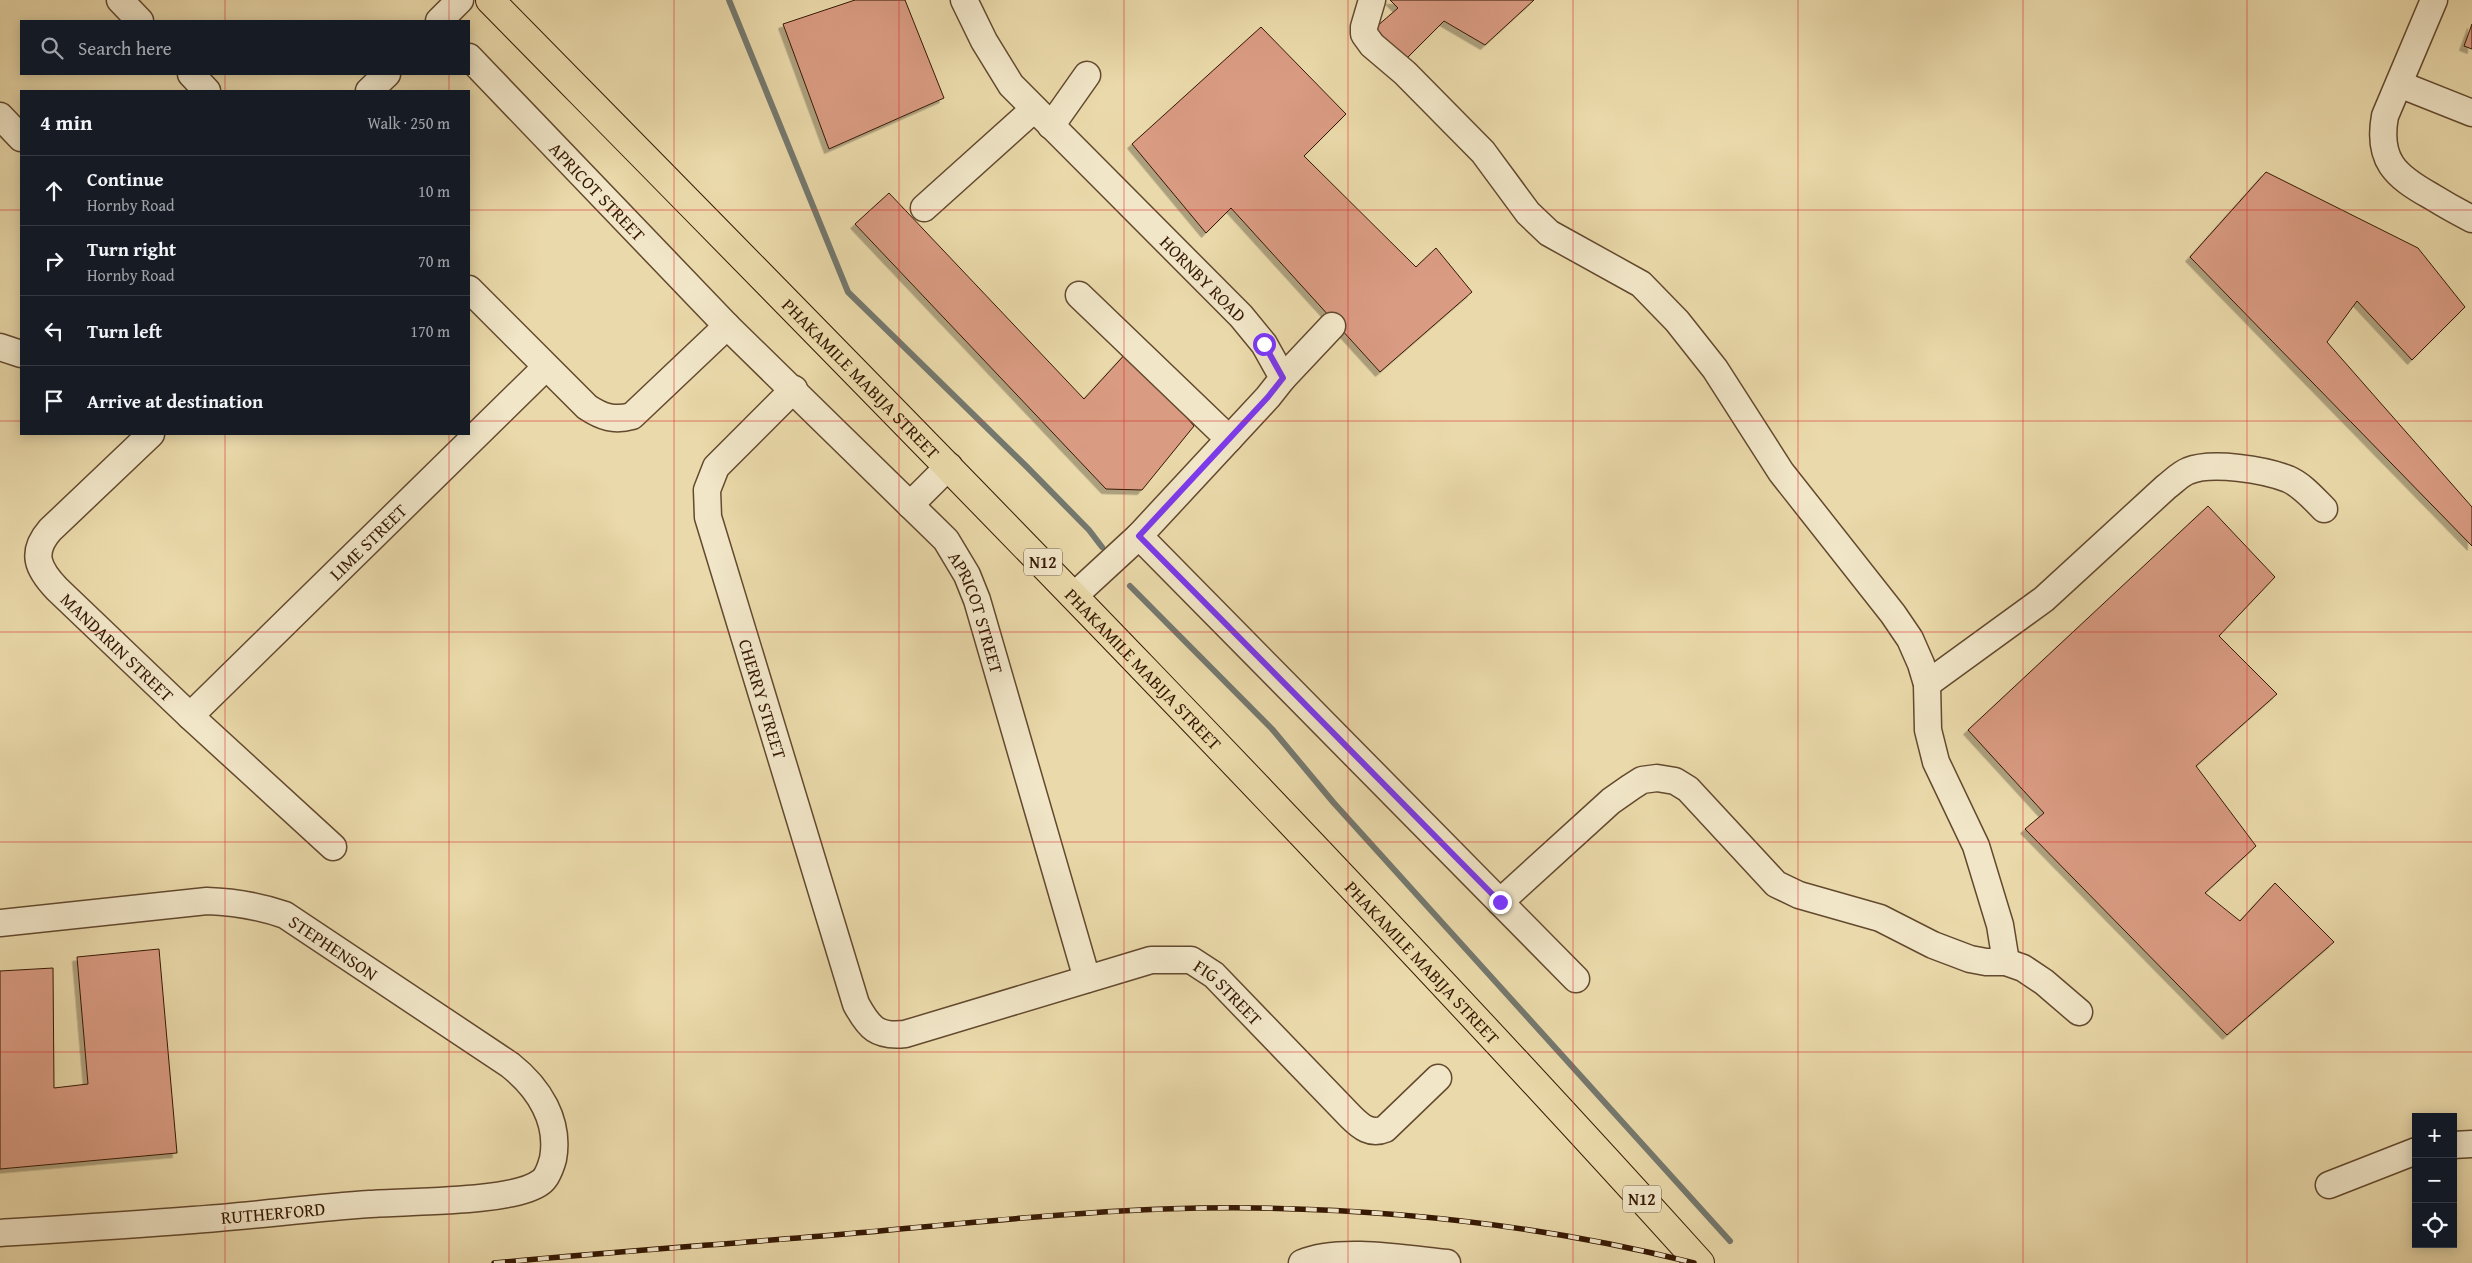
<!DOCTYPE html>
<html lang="en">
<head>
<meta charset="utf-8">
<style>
	body { margin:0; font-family:"Gentium Book Plus",serif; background:#20242c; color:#f1f3f6 }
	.controls { position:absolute; right:15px; bottom:15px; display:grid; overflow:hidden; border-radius:0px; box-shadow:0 2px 12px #0003 }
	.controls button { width:45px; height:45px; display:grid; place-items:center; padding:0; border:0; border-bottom:1px solid #363941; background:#171b24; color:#f1f3f6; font:25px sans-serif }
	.stop { position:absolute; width:15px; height:15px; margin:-11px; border:4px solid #7c3aed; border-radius:50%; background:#fff }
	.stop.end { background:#7c3aed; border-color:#fff; box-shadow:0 1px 5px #0008 }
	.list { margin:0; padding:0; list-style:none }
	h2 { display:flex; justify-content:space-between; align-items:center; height:65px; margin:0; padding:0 20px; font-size:21px }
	h2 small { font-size:16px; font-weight:400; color:#9ea1a6 }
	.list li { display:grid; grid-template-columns:32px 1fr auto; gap:15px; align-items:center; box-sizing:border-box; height:70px; padding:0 20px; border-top:1px solid #363941 }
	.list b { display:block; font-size:19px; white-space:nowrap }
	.list p { margin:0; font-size:16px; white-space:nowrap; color:#9ea1a6 }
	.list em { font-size:16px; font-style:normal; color:#9ea1a6 }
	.icon { flex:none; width:28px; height:28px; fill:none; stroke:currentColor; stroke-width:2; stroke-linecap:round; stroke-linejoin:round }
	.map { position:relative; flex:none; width:2472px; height:1263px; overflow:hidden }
	.search { position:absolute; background:#171b24; box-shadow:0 2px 12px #0003; left:20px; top:20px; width:450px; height:55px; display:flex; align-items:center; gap:12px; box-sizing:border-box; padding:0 18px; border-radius:0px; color:#9ea1a6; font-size:19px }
	.panel { position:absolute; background:#171b24; box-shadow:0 2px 12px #0003; left:20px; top:90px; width:450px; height:345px; border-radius:0px }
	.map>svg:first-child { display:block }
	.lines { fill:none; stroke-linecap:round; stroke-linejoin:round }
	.stream { stroke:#74786e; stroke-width:6 }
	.building { fill:#d99b82; stroke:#361904; filter:url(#shadow) }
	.minor-casing { stroke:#63492e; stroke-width:29 }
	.highway-casing { stroke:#361904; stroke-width:30 }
	.minor { stroke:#f1e6c8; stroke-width:26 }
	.highway { stroke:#ead9aa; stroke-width:28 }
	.rail-casing { stroke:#361904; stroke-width:5.5 }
	.rail { stroke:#f1e6c8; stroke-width:4; stroke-dasharray:11; stroke-linecap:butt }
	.route { stroke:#7c3aed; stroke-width:6 }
	.grid { fill:none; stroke:#d62828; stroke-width:1; stroke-opacity:0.55 }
	.labels { text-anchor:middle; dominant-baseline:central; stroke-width:4; stroke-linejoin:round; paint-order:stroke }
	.shield { fill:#f1e6c8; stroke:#6e563f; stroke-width:1 }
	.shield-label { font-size:16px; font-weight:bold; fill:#361904 }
	.street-label { font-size:18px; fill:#361904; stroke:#f1e6c8 }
</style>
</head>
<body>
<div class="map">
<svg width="2472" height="1263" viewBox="0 0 2472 1263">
	<defs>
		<filter id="shadow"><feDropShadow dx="-4.5" dy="4.5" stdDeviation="0" flood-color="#0004"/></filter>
	</defs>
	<rect width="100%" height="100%" fill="#ead9aa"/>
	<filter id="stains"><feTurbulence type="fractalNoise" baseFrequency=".004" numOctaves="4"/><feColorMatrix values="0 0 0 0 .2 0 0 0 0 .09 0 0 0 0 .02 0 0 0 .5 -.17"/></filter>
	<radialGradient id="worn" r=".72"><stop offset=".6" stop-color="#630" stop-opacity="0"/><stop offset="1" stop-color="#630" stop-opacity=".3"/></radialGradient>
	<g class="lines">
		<path class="stream" d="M729,0L848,292L1026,466L1089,530L1102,547
			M1130,586L1272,729L1333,802L1730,1241"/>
	</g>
	<path class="building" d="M855,0H905L944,98L829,149L783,24Z
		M1390,0H1534L1485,45L1444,21L1400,65L1368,34L1398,8Z
		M2472,24V49L2464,46Z
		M1261,27L1346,114L1304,156L1416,267L1436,248L1472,292L1380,372L1231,208L1206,233L1132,144Z
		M2266,172L2418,248L2465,307L2412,360L2357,301L2327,342L2472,507V546L2190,257Z
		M889,193L1084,399L1129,350L1194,426L1142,490L1106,489L855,224Z
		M2208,506L2275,577L2219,636L2277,694L2196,766L2256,846L2205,893L2240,921L2275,883L2334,942L2227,1035L2025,829L2044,813L1968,730Z
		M159,949L177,1153L0,1169V971L53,968L54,1088L88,1084L77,957Z"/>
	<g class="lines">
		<defs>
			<g id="minor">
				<path d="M120,0L140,21"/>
				<path id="s1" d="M964,0L984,41L1011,85L1241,316L1264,344L1283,378L1268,397L1139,536L1075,595"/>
				<path d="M1372,0L1364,27V34L1372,45L1405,73L1483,152L1528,213L1549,233L1641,284L1677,321L1715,369L1781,472L1893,614L1910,639L1921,664L1927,684L1928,730L1936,762L1976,846L2000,925L2006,962"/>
				<path d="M2434,0L2385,116C2377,160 2395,176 2431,196C2444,204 2458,212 2472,219"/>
				<path d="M439,21L460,0"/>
				<path id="s2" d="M469,57L727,326L946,540L967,575L977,600L1087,979"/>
				<path d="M191,74L207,91"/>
				<path d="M2399,84L2472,113"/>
				<path d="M369,91L387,74"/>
				<path d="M0,116L21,138"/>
				<path d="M1051,126L1087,75"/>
				<path d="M924,208L1034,109"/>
				<path d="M469,289L587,407C602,417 614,421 632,416L727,326"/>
				<path d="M1079,295L1229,439"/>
				<path d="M0,347L21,354"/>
				<path d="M1283,378L1332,326"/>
				<path id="s3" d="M794,389L716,467L707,490L708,517L856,1004C869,1028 877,1037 905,1034L1151,960H1191L1214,975L1351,1117C1361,1127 1371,1135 1385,1129L1438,1078"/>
				<path id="s4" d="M151,434L50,530C30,553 38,569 57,589L190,716L333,847"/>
				<path d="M910,505L949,466"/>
				<path d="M1139,536L1576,979"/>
				<path d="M1927,684L2044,599L2166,487C2173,482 2180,474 2188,471C2212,461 2265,470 2288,479C2302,485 2313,498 2324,509"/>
				<path id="s5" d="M190,716L546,367"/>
				<path d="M1500,902L1611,801L1631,787L1642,780L1657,778L1675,781L1688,789L1776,884L1799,895L1880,918L1933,945L1970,959L1986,962H2006L2023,968L2044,982L2079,1012"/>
				<path id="s6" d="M0,923L207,901C235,902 259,906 285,915L510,1065C539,1088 560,1121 553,1159C551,1166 547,1178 541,1182C514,1203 408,1201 370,1204C311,1208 252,1216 193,1220C129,1225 64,1229 0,1233"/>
				<path d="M2453,1145L2472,1144"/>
				<path d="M2329,1185L2416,1151"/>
				<path d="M1302,1263C1339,1247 1407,1259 1447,1263"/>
			</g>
			<g id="highway">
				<path id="s7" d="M490,0C899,416 1309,830 1700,1263"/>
			</g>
		</defs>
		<use href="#minor" class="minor-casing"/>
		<use href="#highway" class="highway-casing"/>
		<use href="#minor" class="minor"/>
		<use href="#highway" class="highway"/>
		<defs>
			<path id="rail" d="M494,1263C611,1252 728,1244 845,1234C981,1222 1119,1206 1256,1208C1403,1210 1551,1227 1694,1263"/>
		</defs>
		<use href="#rail" class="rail-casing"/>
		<use href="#rail" class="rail"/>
	</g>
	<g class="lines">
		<path class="route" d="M1264,344L1283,378L1268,397L1139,536L1500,902"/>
	</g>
	<path class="grid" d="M225,0V21M449,0V21M674,0V1263M899,0V1263M1124,0V1263M1348,0V1263M1573,0V1263M1798,0V1263M2023,0V1263M2247,0V1263M225,74V91M449,74V91M0,210H21M469,210H2472M0,421H21M469,421H2472M225,434V1263M449,434V1263M0,632H2472M0,842H2472M0,1052H2472"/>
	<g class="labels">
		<g class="shield">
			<rect x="1024" y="548.5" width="38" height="27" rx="4"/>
			<rect x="1623" y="1185.5" width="38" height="27" rx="4"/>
		</g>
		<g class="shield-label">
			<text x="1043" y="562">N12</text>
			<text x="1642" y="1199">N12</text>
		</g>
		<g class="street-label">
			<text stroke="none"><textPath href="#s2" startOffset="186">APRICOT STREET</textPath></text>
			<text stroke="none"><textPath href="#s1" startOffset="370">HORNBY ROAD</textPath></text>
			<text stroke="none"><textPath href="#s7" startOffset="530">PHAKAMILE MABIJA STREET</textPath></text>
			<text stroke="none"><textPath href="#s5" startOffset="249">LIME STREET</textPath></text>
			<text stroke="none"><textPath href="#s2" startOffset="758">APRICOT STREET</textPath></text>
			<text stroke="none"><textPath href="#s4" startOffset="291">MANDARIN STREET</textPath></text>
			<text stroke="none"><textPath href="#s7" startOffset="935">PHAKAMILE MABIJA STREET</textPath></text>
			<text stroke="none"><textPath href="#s3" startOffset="352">CHERRY STREET</textPath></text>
			<text stroke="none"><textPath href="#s6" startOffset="346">STEPHENSON</textPath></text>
			<text stroke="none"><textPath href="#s7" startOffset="1340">PHAKAMILE MABIJA STREET</textPath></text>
			<text stroke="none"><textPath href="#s3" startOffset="1080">FIG STREET</textPath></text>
			<text transform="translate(273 1213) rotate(-5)">RUTHERFORD</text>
		</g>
	</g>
	<rect width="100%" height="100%" filter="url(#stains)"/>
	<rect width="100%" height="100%" fill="url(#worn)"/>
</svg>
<div class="controls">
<button>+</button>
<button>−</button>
<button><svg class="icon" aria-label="locate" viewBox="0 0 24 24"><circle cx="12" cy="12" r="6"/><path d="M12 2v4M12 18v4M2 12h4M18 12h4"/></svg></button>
</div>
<div class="stop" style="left:1264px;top:344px"></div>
<div class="stop end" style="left:1500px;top:902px"></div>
<div class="search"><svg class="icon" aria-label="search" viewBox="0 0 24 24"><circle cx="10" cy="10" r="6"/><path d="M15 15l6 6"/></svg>Search here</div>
<section class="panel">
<h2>4 min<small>Walk · 250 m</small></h2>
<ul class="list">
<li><svg class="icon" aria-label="ahead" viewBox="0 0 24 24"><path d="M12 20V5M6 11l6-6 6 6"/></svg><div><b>Continue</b><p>Hornby Road</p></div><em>10 m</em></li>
<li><svg class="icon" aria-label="right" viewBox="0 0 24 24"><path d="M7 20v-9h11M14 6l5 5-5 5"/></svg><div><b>Turn right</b><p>Hornby Road</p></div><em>70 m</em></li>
<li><svg class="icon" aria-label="left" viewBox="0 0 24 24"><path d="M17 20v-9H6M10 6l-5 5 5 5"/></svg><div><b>Turn left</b></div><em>170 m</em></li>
<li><svg class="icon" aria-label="arrive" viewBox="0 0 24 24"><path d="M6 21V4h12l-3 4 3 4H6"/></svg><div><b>Arrive at destination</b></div></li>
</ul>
</section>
</div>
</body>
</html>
